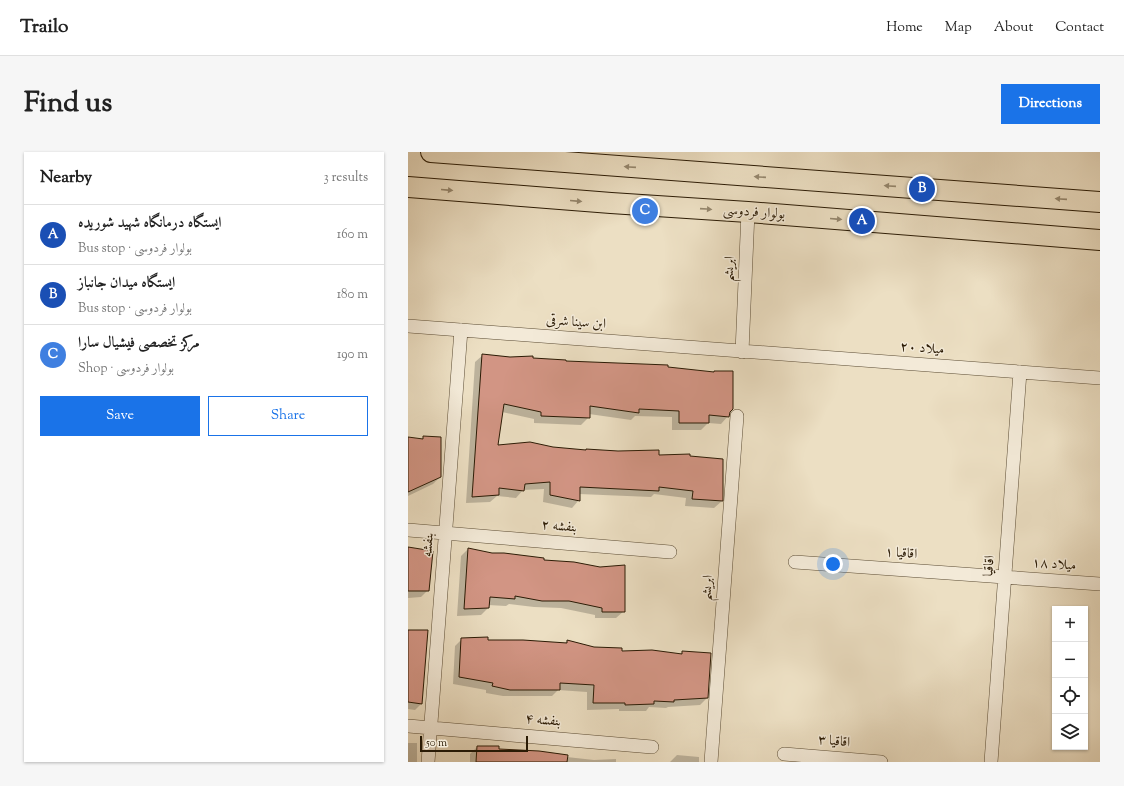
<!DOCTYPE html>
<html lang="en">
<head>
<meta charset="utf-8">
<style>
	body { margin:0; font-family:"Sorts Mill Goudy",Amiri,serif; background:#f6f6f6; color:#222 }
	.controls { position:absolute; right:12px; bottom:12px; display:grid; overflow:hidden; border-radius:0px; box-shadow:0 1px 3px #0004 }
	.controls button { width:36px; height:36px; display:grid; place-items:center; padding:0; border:0; border-bottom:1px solid #e0e0e0; background:#fff; color:#222; font:20px sans-serif }
	.scale { position:absolute; left:12px; bottom:10px; width:108px; box-sizing:border-box; padding-left:4px; border:2px solid #2b1b05; border-top:0; font-size:11px; line-height:14px; white-space:nowrap; color:#2b1b05; -webkit-text-stroke:3px #f3ead8; paint-order:stroke }
	.you { position:absolute; left:425px; top:412px; width:14px; height:14px; margin:-10px; border:3px solid #fff; border-radius:50%; background:#1a73e8; box-shadow:0 0 0 6px #1a73e833 }
	.badge { display:grid; place-items:center; width:26px; height:26px; border-radius:50%; background:#1a73e8; color:#fff; font-size:13px; font-weight:700 }
	.pin { position:absolute; translate:-50% -50%; border:2px solid #fff; box-shadow:0 1px 4px #0006 }
	.list { margin:0; padding:0; list-style:none }
	h2 { display:flex; justify-content:space-between; align-items:center; height:52px; margin:0; padding:0 16px; font-size:17px }
	h2 small { font-size:13px; font-weight:400; color:#767676 }
	.list li { display:grid; grid-template-columns:26px 1fr auto; gap:12px; align-items:center; box-sizing:border-box; height:60px; padding:0 16px; border-top:1px solid #e0e0e0 }
	.list b { display:block; font-size:15px; white-space:nowrap }
	.list p { margin:0; font-size:13px; white-space:nowrap; color:#767676 }
	.list em { font-size:13px; font-style:normal; color:#767676 }
	.actions { display:flex; gap:8px; padding:12px 16px }
	.actions a { flex:1; padding:9px 0; border:1px solid #1a73e8; border-radius:0px; text-align:center; font-size:14px; color:#1a73e8 }
	.actions .main { background:#1a73e8; color:#fff }
	.icon { flex:none; width:22px; height:22px; fill:none; stroke:currentColor; stroke-width:2; stroke-linecap:round; stroke-linejoin:round }
	.map { position:relative; flex:none; width:692px; height:610px; overflow:hidden; border-radius:0px }
	header { display:flex; align-items:center; gap:24px; box-sizing:border-box; height:56px; padding:0 20px; background:#fff; border-bottom:1px solid #e0e0e0 }
	header strong { font-size:19px }
	nav { display:flex; gap:22px; margin-inline-start:auto; font-size:14px }
	.intro { display:flex; align-items:center; justify-content:space-between; box-sizing:border-box; height:96px; padding:0 24px }
	h1 { margin:0; font-size:28px }
	.button { padding:10px 18px; border-radius:0px; background:#1a73e8; color:#fff; font-size:14px; font-weight:700 }
	main { display:flex; gap:24px; padding:0 24px }
	aside { flex:1; background:#fff; border-radius:0px; box-shadow:0 1px 3px #0004 }
	.map>svg:first-child { display:block }
	.shadow { fill:#0003 }
	.building { fill:#d29584; stroke:#2b1b05 }
	.lines { fill:none; stroke-linecap:round; stroke-linejoin:round }
	.minor-casing { stroke:#5b4c34; stroke-width:14 }
	.primary-casing { stroke:#2b1b05; stroke-width:22 }
	.minor { stroke:#f3ead8; stroke-width:13 }
	.primary { stroke:#ecdfc3; stroke-width:20 }
	.oneway { fill:#95876e }
	.labels { text-anchor:middle; dominant-baseline:central; stroke-width:3; stroke-linejoin:round; paint-order:stroke }
	.street-label { font-size:14px; fill:#2b1b05; stroke:#f3ead8 }
</style>
</head>
<body>
<header>
<strong>Trailo</strong>
<nav><a>Home</a><a>Map</a><a>About</a><a>Contact</a></nav>
</header>
<div class="intro"><h1>Find us</h1><a class="button">Directions</a></div>
<main>
<aside>
<h2>Nearby<small>3 results</small></h2>
<ul class="list">
<li><span class="badge" style="background:#1a4fb4">A</span><div><b>ایستگاه درمانگاه شهید شوریده</b><p>Bus stop · بولوار فردوسی</p></div><em>160 m</em></li>
<li><span class="badge" style="background:#1a4fb4">B</span><div><b>ایستگاه میدان جانباز</b><p>Bus stop · بولوار فردوسی</p></div><em>180 m</em></li>
<li><span class="badge" style="background:#3f7fe0">C</span><div><b>مرکز تخصصی فیشیال سارا</b><p>Shop · بولوار فردوسی</p></div><em>190 m</em></li>
</ul>
<div class="actions"><a class="main">Save</a><a>Share</a></div>
</aside>
<div class="map">
<svg width="692" height="610" viewBox="0 0 692 610">
	<rect width="100%" height="100%" fill="#ecdfc3"/>
	<filter id="stains"><feTurbulence type="fractalNoise" baseFrequency=".005" numOctaves="4"/><feColorMatrix values="0 0 0 0 .2 0 0 0 0 .09 0 0 0 0 .02 0 0 0 .5 -.17"/></filter>
	<radialGradient id="worn" r=".72"><stop offset=".6" stop-color="#630" stop-opacity="0"/><stop offset="1" stop-color="#630" stop-opacity=".3"/></radialGradient>
	<path class="shadow" d="M75,203L157,210L259,216L321,259L320,264L313,272L300,271L293,278H264V265L227,264L223,268L181,262V265L173,273L126,271V267L94,260L89,294L145,296L314,308V349L306,356L277,354L278,346L246,342L243,345L171,342V348L164,356L135,350L136,337L115,338L108,346L89,344L82,350L58,351L67,210Z
		M16,285L32,325L25,332L0,344V286L13,288Z
		M0,396L20,438L13,445L0,446Z
		M60,397L84,402L135,409L216,459L208,466H187V463L153,456L126,455L101,452L98,454L80,453V456L73,463L49,464L53,404Z
		M0,478L19,479L13,552L7,558L0,557Z
		M54,487L79,489L156,492L159,489L186,496L213,500L272,502L275,500L299,546L292,553L260,555L258,556L241,555L238,559H211V557L179,558V540L150,538L144,544H95L78,541V538L45,532L47,494Z
		M0,591H9V610H0Z
		M69,595L186,608L208,607V610H62V602Z
		M269,603L291,605V610H262Z"/>
	<path class="building" d="M74,202L102,205L125,204V206L158,208V209L260,213V215L306,220V219H325V257L322,260L321,265L301,263V271H271V259L231,257V261L182,254V266L133,264V260L96,252L90,293L122,290L145,295L178,298V297L210,299L251,298V303L282,302V304L315,307V349L284,347L285,339L251,335V339L172,335V349L142,343V330L117,332L116,339L91,336V343L64,345Z
		M15,284L33,285V325L0,340V285L15,287Z
		M0,395L25,399L21,439H0Z
		M60,396L84,401H96L136,406V408L166,410L192,415L217,413V460H194V456L161,449H134L107,444V447L82,445L81,456L56,457Z
		M0,478H20L14,552L0,550Z
		M80,485V488H115L159,491V488L186,495L214,496V499L244,498L274,502V499L303,501L300,546L266,548V550L246,549V552L217,553V551H185L186,533L152,531V538H102L84,534L85,531L51,525L53,486Z
		M69,594H91V597L131,599L160,603L159,610H68Z"/>
	<g class="lines">
		<defs>
			<path id="minor" d="M0,174L692,226
				M334,200L340,60
				M0,378L262,400
				M387,410L692,432
				M0,574L244,595
				M376,602L473,610
				M20,610L53,178
				M303,610L329,264
				M583,610L612,220"/>
			<path id="primary" d="M23,0L692,50
				M0,35L203,51L340,60L692,88"/>
		</defs>
		<use href="#minor" class="minor-casing"/>
		<use href="#primary" class="primary-casing"/>
		<use href="#minor" class="minor"/>
		<use href="#primary" class="primary"/>
	</g>
	<defs><path id="oneway-solid" d="M-6-.8H1V-3.2L6.5 0L1 3.2V.8H-6Z"/></defs>
	<g class="oneway">
		<use href="#oneway-solid" transform="translate(222 15) rotate(-176)"/>
		<use href="#oneway-solid" transform="translate(352 25) rotate(-176)"/>
		<use href="#oneway-solid" transform="translate(482 34) rotate(-176)"/>
		<use href="#oneway-solid" transform="translate(39 38) rotate(5)"/>
		<use href="#oneway-solid" transform="translate(653 47) rotate(-176)"/>
		<use href="#oneway-solid" transform="translate(168 49) rotate(5)"/>
		<use href="#oneway-solid" transform="translate(298 57) rotate(4)"/>
		<use href="#oneway-solid" transform="translate(428 67) rotate(5)"/>
	</g>
	<g class="labels">
		<g class="street-label">
			<text transform="translate(346 61) rotate(4)">بولوار فردوسی</text>
			<text transform="translate(322 117) rotate(-87)">ابریشم</text>
			<text transform="translate(168 171) rotate(4)">ابن سینا شرقی</text>
			<text transform="translate(514 197) rotate(4)">میلاد ۲۰</text>
			<text transform="translate(151 375) rotate(5)">بنفشه ۲</text>
			<text transform="translate(21 393) rotate(-86)">بنفشه</text>
			<text transform="translate(493 402) rotate(4)">اقاقیا ۱</text>
			<text transform="translate(646 413) rotate(4)">میلاد ۱۸</text>
			<text transform="translate(582 414) rotate(-86)">اقاقیا</text>
			<text transform="translate(300 436) rotate(-86)">ابریشم</text>
			<text transform="translate(135 569) rotate(5)">بنفشه ۴</text>
			<text transform="translate(426 590) rotate(5)">اقاقیا ۳</text>
		</g>
	</g>
	<rect width="100%" height="100%" filter="url(#stains)"/>
	<rect width="100%" height="100%" fill="url(#worn)"/>
</svg>
<div class="controls">
<button>+</button>
<button>−</button>
<button><svg class="icon" aria-label="locate" viewBox="0 0 24 24"><circle cx="12" cy="12" r="6"/><path d="M12 2v4M12 18v4M2 12h4M18 12h4"/></svg></button>
<button><svg class="icon" aria-label="layers" viewBox="0 0 24 24"><path d="M12 4l9 5-9 5-9-5zM3 14l9 5 9-5"/></svg></button>
</div>
<div class="scale">50 m</div>
<div class="you"></div>
<div class="pin badge" style="left:454px;top:69px;background:#1a4fb4">A</div>
<div class="pin badge" style="left:514px;top:37px;background:#1a4fb4">B</div>
<div class="pin badge" style="left:237px;top:59px;background:#3f7fe0">C</div>
</div>
</main>
</body>
</html>
